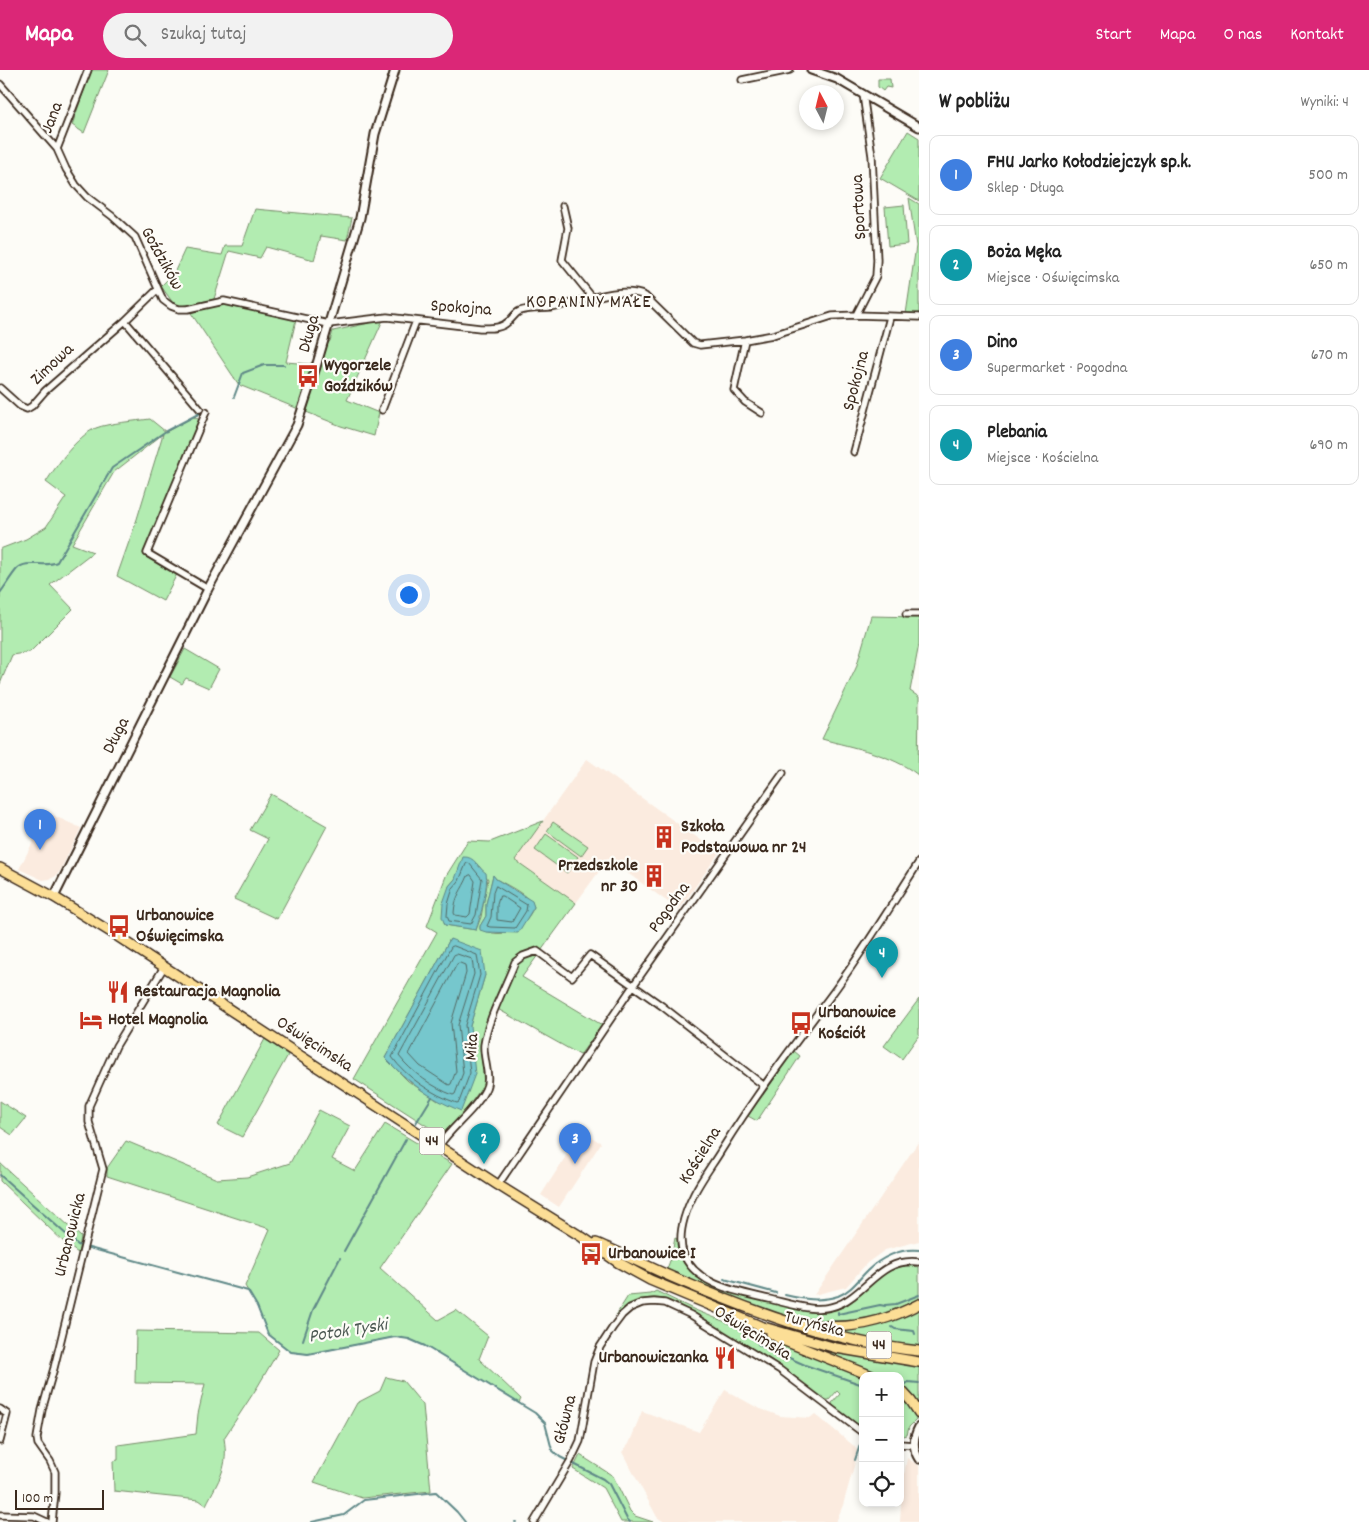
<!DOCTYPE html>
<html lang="pl">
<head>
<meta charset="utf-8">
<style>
	body { margin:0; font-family:Dekko,sans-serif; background:#f2f2f2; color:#222 }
	.controls { position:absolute; right:15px; bottom:15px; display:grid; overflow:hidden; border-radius:10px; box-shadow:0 2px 8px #0003 }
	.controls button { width:45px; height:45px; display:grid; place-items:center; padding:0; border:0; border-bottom:1px solid #e0e0e0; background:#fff; color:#222; font:25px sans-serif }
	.compass { position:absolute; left:799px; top:15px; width:45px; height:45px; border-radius:50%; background:#fff; box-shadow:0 2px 8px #0003; rotate:353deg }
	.scale { position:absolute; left:15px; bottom:12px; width:89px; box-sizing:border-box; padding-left:5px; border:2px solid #3b2a1e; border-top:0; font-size:14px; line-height:18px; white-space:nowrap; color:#3b2a1e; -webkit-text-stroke:4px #fdfcf7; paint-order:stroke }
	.you { position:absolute; left:408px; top:524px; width:18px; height:18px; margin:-12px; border:4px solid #fff; border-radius:50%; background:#1a73e8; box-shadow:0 0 0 8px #1a73e833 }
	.badge { display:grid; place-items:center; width:32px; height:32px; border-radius:50%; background:#db2777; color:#fff; font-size:16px; font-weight:700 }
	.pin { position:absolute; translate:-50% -41px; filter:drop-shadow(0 1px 2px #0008) }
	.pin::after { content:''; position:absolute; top:26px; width:18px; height:15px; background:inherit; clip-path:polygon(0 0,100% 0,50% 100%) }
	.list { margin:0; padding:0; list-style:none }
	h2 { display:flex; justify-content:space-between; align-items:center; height:65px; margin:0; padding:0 20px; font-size:21px }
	h2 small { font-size:16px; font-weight:400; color:#767676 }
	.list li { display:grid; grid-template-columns:32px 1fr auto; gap:15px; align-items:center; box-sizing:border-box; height:80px; margin:0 10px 10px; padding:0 10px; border:1px solid #e0e0e0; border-radius:10px }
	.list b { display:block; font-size:19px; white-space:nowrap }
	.list p { margin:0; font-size:16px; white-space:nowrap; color:#767676 }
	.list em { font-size:16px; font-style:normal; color:#767676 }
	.icon { flex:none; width:28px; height:28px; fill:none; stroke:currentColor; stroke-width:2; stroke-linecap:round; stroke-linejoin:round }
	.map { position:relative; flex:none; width:919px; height:1452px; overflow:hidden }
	header { display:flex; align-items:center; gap:30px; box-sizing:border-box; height:70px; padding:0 25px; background:#db2777; color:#fff }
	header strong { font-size:24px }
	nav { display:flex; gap:28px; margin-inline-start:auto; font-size:18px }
	.search { width:350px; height:45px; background:#f2f2f2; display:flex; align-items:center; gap:12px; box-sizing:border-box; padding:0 18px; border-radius:28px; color:#767676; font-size:19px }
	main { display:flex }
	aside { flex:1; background:#fff }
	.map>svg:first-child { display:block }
	.built { fill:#fbebdf }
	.green { fill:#b2ecb1; stroke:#768b68; fill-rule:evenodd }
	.water { fill:#76c7cd; stroke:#5e8887 }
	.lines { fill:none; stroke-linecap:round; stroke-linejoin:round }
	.shore { stroke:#536964; stroke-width:1 }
	.stream { stroke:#5e8887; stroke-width:2 }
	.minor-casing { stroke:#3b2a1e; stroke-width:9 }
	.tertiary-casing { stroke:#3b2a1e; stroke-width:11 }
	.trunk-casing { stroke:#3b2a1e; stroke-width:12 }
	.minor { stroke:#fdfcf7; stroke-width:5.5 }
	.tertiary { stroke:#fdfcf7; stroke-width:7 }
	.trunk { stroke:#fcde96; stroke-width:9 }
	.labels { text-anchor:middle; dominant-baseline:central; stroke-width:4.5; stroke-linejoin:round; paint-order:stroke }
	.shield { fill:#fdfcf7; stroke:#75695f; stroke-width:1 }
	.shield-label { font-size:16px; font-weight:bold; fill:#3b2a1e }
	.street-label { font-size:18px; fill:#3b2a1e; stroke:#fdfcf7 }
	.poi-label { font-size:18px; font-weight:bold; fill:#3b2a1e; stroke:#fdfcf7; text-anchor:start }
	.neighbourhood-label { font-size:19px; letter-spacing:1px; fill:#3b2a1e; stroke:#fdfcf7 }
	.water-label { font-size:19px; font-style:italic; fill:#4d5953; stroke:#fdfcf7 }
</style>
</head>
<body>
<header>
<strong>Mapa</strong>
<div class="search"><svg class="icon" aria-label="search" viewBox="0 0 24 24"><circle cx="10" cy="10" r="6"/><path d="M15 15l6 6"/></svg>Szukaj tutaj</div>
<nav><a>Start</a><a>Mapa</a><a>O nas</a><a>Kontakt</a></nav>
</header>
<main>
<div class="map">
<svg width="919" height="1452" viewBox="0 0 919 1452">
	<rect width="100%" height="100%" fill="#fdfcf7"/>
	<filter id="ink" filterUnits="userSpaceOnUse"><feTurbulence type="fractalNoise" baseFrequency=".02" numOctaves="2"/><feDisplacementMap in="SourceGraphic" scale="10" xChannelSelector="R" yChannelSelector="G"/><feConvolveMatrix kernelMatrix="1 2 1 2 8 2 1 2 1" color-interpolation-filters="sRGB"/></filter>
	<g filter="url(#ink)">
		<path class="built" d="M587,689L719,783L679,840L608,789L576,833L515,790Z
			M48,743L81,758L60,801L56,806L50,809L43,810L19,799Z
			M582,1061L601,1073L559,1137L541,1125Z
			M919,1071V1171L885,1180L867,1193L846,1217L814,1225Z
			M725,1320L758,1338L780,1346L810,1348L815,1344L854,1376L858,1382L843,1435L836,1452H666L661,1450L657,1447L622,1382L629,1374L642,1341L699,1362Z
			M907,1388L919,1396V1452H900L902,1416Z"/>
		<path class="green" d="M91,0H109L84,63L72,55Z
			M878,9H890L891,18L886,17L883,21L878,17Z
			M908,61L919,68V131L880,108Z
			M909,128L919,134V244H906L916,176Z
			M904,135L907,174L888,176L885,137Z
			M255,139L352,148L347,170L321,166L314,190L266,177L260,188L229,181L214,229L182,236L173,233L161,216L174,203L185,179L222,185L225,176H242Z
			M225,234L296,250L286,292L310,294L330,271L333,261L383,250L347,330L379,343L374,366L341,356L239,315L191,243L213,235Z
			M204,341L194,347L200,350L143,484L177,504L163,531L117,506L137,449L163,364L114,402L72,474L93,482L50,515L73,539L30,582L12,585L0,614V479L26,469L46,457L66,427L46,412C57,395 77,366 96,358C109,353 136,351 150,349L166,362Z
			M871,546L919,547V574L910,621L919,627L918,705C891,684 854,678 822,669L856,598Z
			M185,579L219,599L209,618L186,608L182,614L170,607Z
			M271,724L327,756L277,849L234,829L268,769L250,760Z
			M543,751L515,790L576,833L522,907L602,955L580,985L494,937L481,980L484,1015L461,1046L441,1065L354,1009L437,862L427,856L446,806L468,771L490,772ZM479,796L488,809L481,847L476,860L445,855L449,816L455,809ZM493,805L496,809C507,815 530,826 534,837C523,860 504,870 480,859V856L486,846V834ZM450,869L485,905L470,956L438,1031L408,1011L385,988Z
			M553,752L588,776L581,786L547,761Z
			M546,764L578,787L567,803L535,780Z
			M919,929V965L902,989L884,976Z
			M265,969L288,985L242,1067L218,1055Z
			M794,981L800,986L757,1051L748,1046Z
			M0,1031L26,1048L12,1065L0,1057Z
			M319,1040L350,1056L332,1089L355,1101L385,1054L452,1094L380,1198L438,1250L456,1240L488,1266L479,1289L521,1329L519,1333L425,1276L409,1269L395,1267L308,1284L291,1282L268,1264L257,1236L245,1216L270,1159L107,1106V1098L126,1071L217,1109L247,1107L290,1093Z
			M0,1093L81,1167L78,1183L67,1175L0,1111Z
			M675,1168L677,1169C679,1184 684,1196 696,1205C717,1222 753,1227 778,1234C790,1237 803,1242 816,1242C822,1243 828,1242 834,1240C869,1231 879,1189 919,1197V1230L888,1244L851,1252V1250C789,1259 723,1223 667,1199L671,1188Z
			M656,1221L695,1240L761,1266L762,1265L863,1306V1358L833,1336L832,1333L840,1324L837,1321L829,1330H825L770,1289L678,1234C652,1222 636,1229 616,1245L628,1226L651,1224Z
			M919,1237V1277L878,1271L820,1258L835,1259Z
			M136,1261L259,1263L279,1280L258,1316L224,1368C229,1398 219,1409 206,1435L199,1430L114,1421L113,1391L118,1390V1375L196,1364L198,1344L205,1314L135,1313Z
			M798,1272L870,1289L919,1296V1337L900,1316V1306H880Z
			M386,1307L403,1311L423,1335L431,1421L362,1428L314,1412L357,1333L380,1321Z
			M900,1323L916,1344L915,1345L916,1350L909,1357L907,1365L900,1367Z
			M580,1385L613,1406L630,1441L635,1446L653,1452H621L603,1418L573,1399Z"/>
		<path class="water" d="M463,787C475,786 478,798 486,803C489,815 480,848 476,860L445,855L442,847L443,833L449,816L455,809Z
			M493,805L496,809L532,831L534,837L518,863L486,862L480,860V856L486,846V834Z
			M450,869L482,881L485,905L470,956L475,1004L461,1041C427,1027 410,1013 385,988Z"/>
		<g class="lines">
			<path class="shore" d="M469,793L482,809L476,845L471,854L449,851L447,846L448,834L453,818L459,811L466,794Z
				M471,805L475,811L470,844L467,847L455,845L454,843C455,825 462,821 468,806Z
				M496,816L527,835L526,841L515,858L490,857L487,856L491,847L493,823Z
				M500,826H502L520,838L512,852L497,850V835Z
				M454,876L477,885L480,905L465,955L470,1003L459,1032L457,1033C433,1025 406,1007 392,987L451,877Z
				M457,884L472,889L474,904L458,955L463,1003L455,1024L453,1025C434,1018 411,1002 399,986L454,885Z
				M460,893L465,895L466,903L451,953L456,1001L451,1014L449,1015L420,996L409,984L457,894Z"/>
			<path class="stream" d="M234,327L243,303L264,295H284
				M0,523C6,515 11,506 17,499C27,489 45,498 57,492L112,398L166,361L202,342
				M416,1053L432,1027
				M0,1105L78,1175L248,1221L257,1236L268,1264L291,1282L308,1284L395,1267L409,1269L425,1276L535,1343L545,1353L552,1380L560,1387L603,1409L609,1414L627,1449L630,1452
				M344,1181L406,1069
				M724,1209L776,1223
				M785,1225C803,1229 820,1232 838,1226C851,1221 858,1210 867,1201C880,1188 900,1178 919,1180
				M885,1235L896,1234L919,1225
				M838,1242V1244L880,1235L885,1236
				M892,1257L895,1259L914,1261L915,1264
				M303,1270L313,1240L340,1188
				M758,1274L805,1295L863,1315
				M906,1314L908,1312L919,1313
				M855,1390L860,1375
				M312,1452L344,1445L364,1430L436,1422L457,1442L465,1452
				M515,1452H516"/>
			<defs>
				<path id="minor" d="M742,10L790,0
					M0,14L57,79L66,99L76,115L87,127L112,146L135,167L163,230L171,236L179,239H188L224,231L329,254L387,247L480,258C491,258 501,259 509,251C513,248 515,243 520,241C530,238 541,239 551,238C576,234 620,214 645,226L693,273L700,275L745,270L773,265L832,246L856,245L919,247
					M57,79L88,0
					M563,136L568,158L562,190L592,227
					M158,219L125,251L200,339
					M856,245L876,206L877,190L872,86L863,24
					M745,270L734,320L745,332L762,343
					M0,318L20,336L27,339L32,336L45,321L125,251
					M382,340L416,251
					M206,342L147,483L208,519
					M854,382L890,247
					M906,544H919
					M919,792C890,837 862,884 829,928C792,977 755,1026 722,1079C713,1094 702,1108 694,1124C685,1142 676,1166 684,1185C697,1216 740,1222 769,1229C782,1232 795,1236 809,1238C863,1245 869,1186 919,1192
					M439,1076C452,1056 474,1042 485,1020C492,1008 483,989 484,975C488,948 505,918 515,892L523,886L537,881L572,907L590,885L662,936L763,1015
					M498,1115L633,916L783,703
					M0,1339L7,1344L0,1371
					M900,1374L914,1375
					M0,1445L34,1446L47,1452
					M52,1452L55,1423V1402L50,1391L38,1374L37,1368L42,1340L54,1298L103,1099L89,1052V1036L116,976L164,897
					M534,1452L571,1390L580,1371L594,1292L600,1277L613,1257L622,1245L630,1238L642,1233L654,1232L665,1233L691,1245L780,1300L863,1363"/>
				<path id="tertiary" d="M811,0L837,9L919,57
					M54,827L208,519L297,355L316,297L360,148L375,64L395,0
					M919,1357C913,1368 912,1378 919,1389"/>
				<path id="trunk" d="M0,798L54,827L114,864L498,1115L582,1167L619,1193L650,1210L760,1256L836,1278L919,1292
					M596,1173C622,1183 646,1196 672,1207C751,1241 833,1272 919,1281
					M808,1254C846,1261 885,1252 919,1234
					M771,1263L780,1269L872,1306
					M900,1319L911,1331L919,1343"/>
			</defs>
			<use href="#minor" class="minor-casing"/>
			<use href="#tertiary" class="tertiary-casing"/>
			<use href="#trunk" class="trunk-casing"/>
			<use href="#minor" class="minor"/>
			<use href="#tertiary" class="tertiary"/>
			<use href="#trunk" class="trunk"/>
		</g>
	</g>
	<defs>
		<symbol id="bus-bare" viewBox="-9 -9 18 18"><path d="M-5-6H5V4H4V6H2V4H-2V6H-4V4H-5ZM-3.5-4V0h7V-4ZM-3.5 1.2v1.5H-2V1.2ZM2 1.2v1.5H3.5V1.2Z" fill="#c8321e" stroke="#fdfcf7" stroke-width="2.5" paint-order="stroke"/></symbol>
		<symbol id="building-bare" viewBox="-9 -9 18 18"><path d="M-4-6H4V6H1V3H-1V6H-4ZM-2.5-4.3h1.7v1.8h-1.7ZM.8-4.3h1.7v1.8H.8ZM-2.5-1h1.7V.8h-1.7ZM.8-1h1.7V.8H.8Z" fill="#c8321e" stroke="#fdfcf7" stroke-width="2.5" paint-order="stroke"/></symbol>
		<symbol id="restaurant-bare" viewBox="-9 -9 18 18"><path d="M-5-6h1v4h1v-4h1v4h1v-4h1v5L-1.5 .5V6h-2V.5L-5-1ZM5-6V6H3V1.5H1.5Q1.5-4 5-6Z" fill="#c8321e" stroke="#fdfcf7" stroke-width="2.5" paint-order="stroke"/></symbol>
		<symbol id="hotel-bare" viewBox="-9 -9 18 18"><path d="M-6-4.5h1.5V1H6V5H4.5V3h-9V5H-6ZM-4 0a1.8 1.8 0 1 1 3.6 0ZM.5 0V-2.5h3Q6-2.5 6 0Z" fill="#c8321e" stroke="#fdfcf7" stroke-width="2.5" paint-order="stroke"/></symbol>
	</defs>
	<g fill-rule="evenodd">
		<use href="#bus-bare" x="292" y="290" width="32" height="32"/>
		<use href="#building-bare" x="648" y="751" width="32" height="32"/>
		<use href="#building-bare" x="638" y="790" width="32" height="32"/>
		<use href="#bus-bare" x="103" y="840" width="32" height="32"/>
		<use href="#restaurant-bare" x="102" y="906" width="32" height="32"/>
		<use href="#hotel-bare" x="75" y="934" width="32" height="32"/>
		<use href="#bus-bare" x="785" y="937" width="32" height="32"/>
		<use href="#bus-bare" x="575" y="1168" width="32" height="32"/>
		<use href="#restaurant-bare" x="709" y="1272" width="32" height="32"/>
	</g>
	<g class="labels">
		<g class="shield">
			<rect x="419.5" y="1057.5" width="25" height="27" rx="4"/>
			<rect x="866.5" y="1261.5" width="25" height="27" rx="4"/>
		</g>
		<g class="shield-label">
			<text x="432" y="1071">44</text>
			<text x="879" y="1275">44</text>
		</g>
		<g class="street-label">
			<text transform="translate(53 48) rotate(-69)">Jana</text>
			<text transform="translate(860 137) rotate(-93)">Sportowa</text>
			<text transform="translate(161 189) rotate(61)">Goździków</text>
			<text transform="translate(461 239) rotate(4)">Spokojna</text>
			<text transform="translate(310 264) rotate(-74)">Długa</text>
			<text transform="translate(53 295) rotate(-43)">Zimowa</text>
			<text transform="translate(857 311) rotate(-75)">Spokojna</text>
			<text transform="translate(117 666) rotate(-63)">Długa</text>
			<text transform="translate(670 838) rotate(-54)">Pogodna</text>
			<text transform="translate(314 975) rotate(33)">Oświęcimska</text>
			<text transform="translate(473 977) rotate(-86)">Miła</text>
			<text transform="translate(701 1086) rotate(-58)">Kościelna</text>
			<text transform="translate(71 1165) rotate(-76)">Urbanowicka</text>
			<text transform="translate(814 1255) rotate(15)">Turyńska</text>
			<text transform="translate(752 1264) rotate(32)">Oświęcimska</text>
			<text transform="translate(566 1350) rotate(-76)">Główna</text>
		</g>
		<g class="poi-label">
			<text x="324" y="296">Wygorzele<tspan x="324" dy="21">Goździków</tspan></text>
			<text x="681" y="757">Szkoła<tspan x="681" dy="21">Podstawowa nr 24</tspan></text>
			<text x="638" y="796" text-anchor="end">Przedszkole<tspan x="638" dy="21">nr 30</tspan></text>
			<text x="136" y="846">Urbanowice<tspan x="136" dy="21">Oświęcimska</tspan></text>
			<text x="134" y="922">Restauracja Magnolia</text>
			<text x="818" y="943">Urbanowice<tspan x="818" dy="21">Kościół</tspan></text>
			<text x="108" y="950">Hotel Magnolia</text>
			<text x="608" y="1184">Urbanowice I</text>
			<text x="708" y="1288" text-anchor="end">Urbanowiczanka</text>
		</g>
		<g class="neighbourhood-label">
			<text x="589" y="233">KOPANINY MAŁE</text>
		</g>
		<g class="water-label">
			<text transform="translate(348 1262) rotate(-9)">Potok Tyski</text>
		</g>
	</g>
</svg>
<div class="controls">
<button>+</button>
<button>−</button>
<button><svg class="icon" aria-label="locate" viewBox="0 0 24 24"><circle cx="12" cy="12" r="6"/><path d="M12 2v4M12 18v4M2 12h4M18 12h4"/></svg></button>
</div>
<svg class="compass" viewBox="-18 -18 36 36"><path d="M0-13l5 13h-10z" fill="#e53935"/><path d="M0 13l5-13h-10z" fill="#767676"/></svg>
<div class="scale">100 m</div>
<div class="you"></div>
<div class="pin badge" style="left:40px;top:780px;background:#3f7fe0">1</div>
<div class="pin badge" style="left:484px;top:1094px;background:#0f9aa8">2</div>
<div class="pin badge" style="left:575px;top:1094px;background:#3f7fe0">3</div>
<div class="pin badge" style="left:882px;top:908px;background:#0f9aa8">4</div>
</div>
<aside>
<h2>W pobliżu<small>Wyniki: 4</small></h2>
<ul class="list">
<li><span class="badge" style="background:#3f7fe0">1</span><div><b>FHU Jarko Kołodziejczyk sp.k.</b><p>Sklep · Długa</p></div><em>500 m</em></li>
<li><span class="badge" style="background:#0f9aa8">2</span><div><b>Boża Męka</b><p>Miejsce · Oświęcimska</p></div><em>650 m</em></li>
<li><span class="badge" style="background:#3f7fe0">3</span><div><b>Dino</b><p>Supermarket · Pogodna</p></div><em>670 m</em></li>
<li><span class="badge" style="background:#0f9aa8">4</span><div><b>Plebania</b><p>Miejsce · Kościelna</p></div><em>690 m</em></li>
</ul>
</aside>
</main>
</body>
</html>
